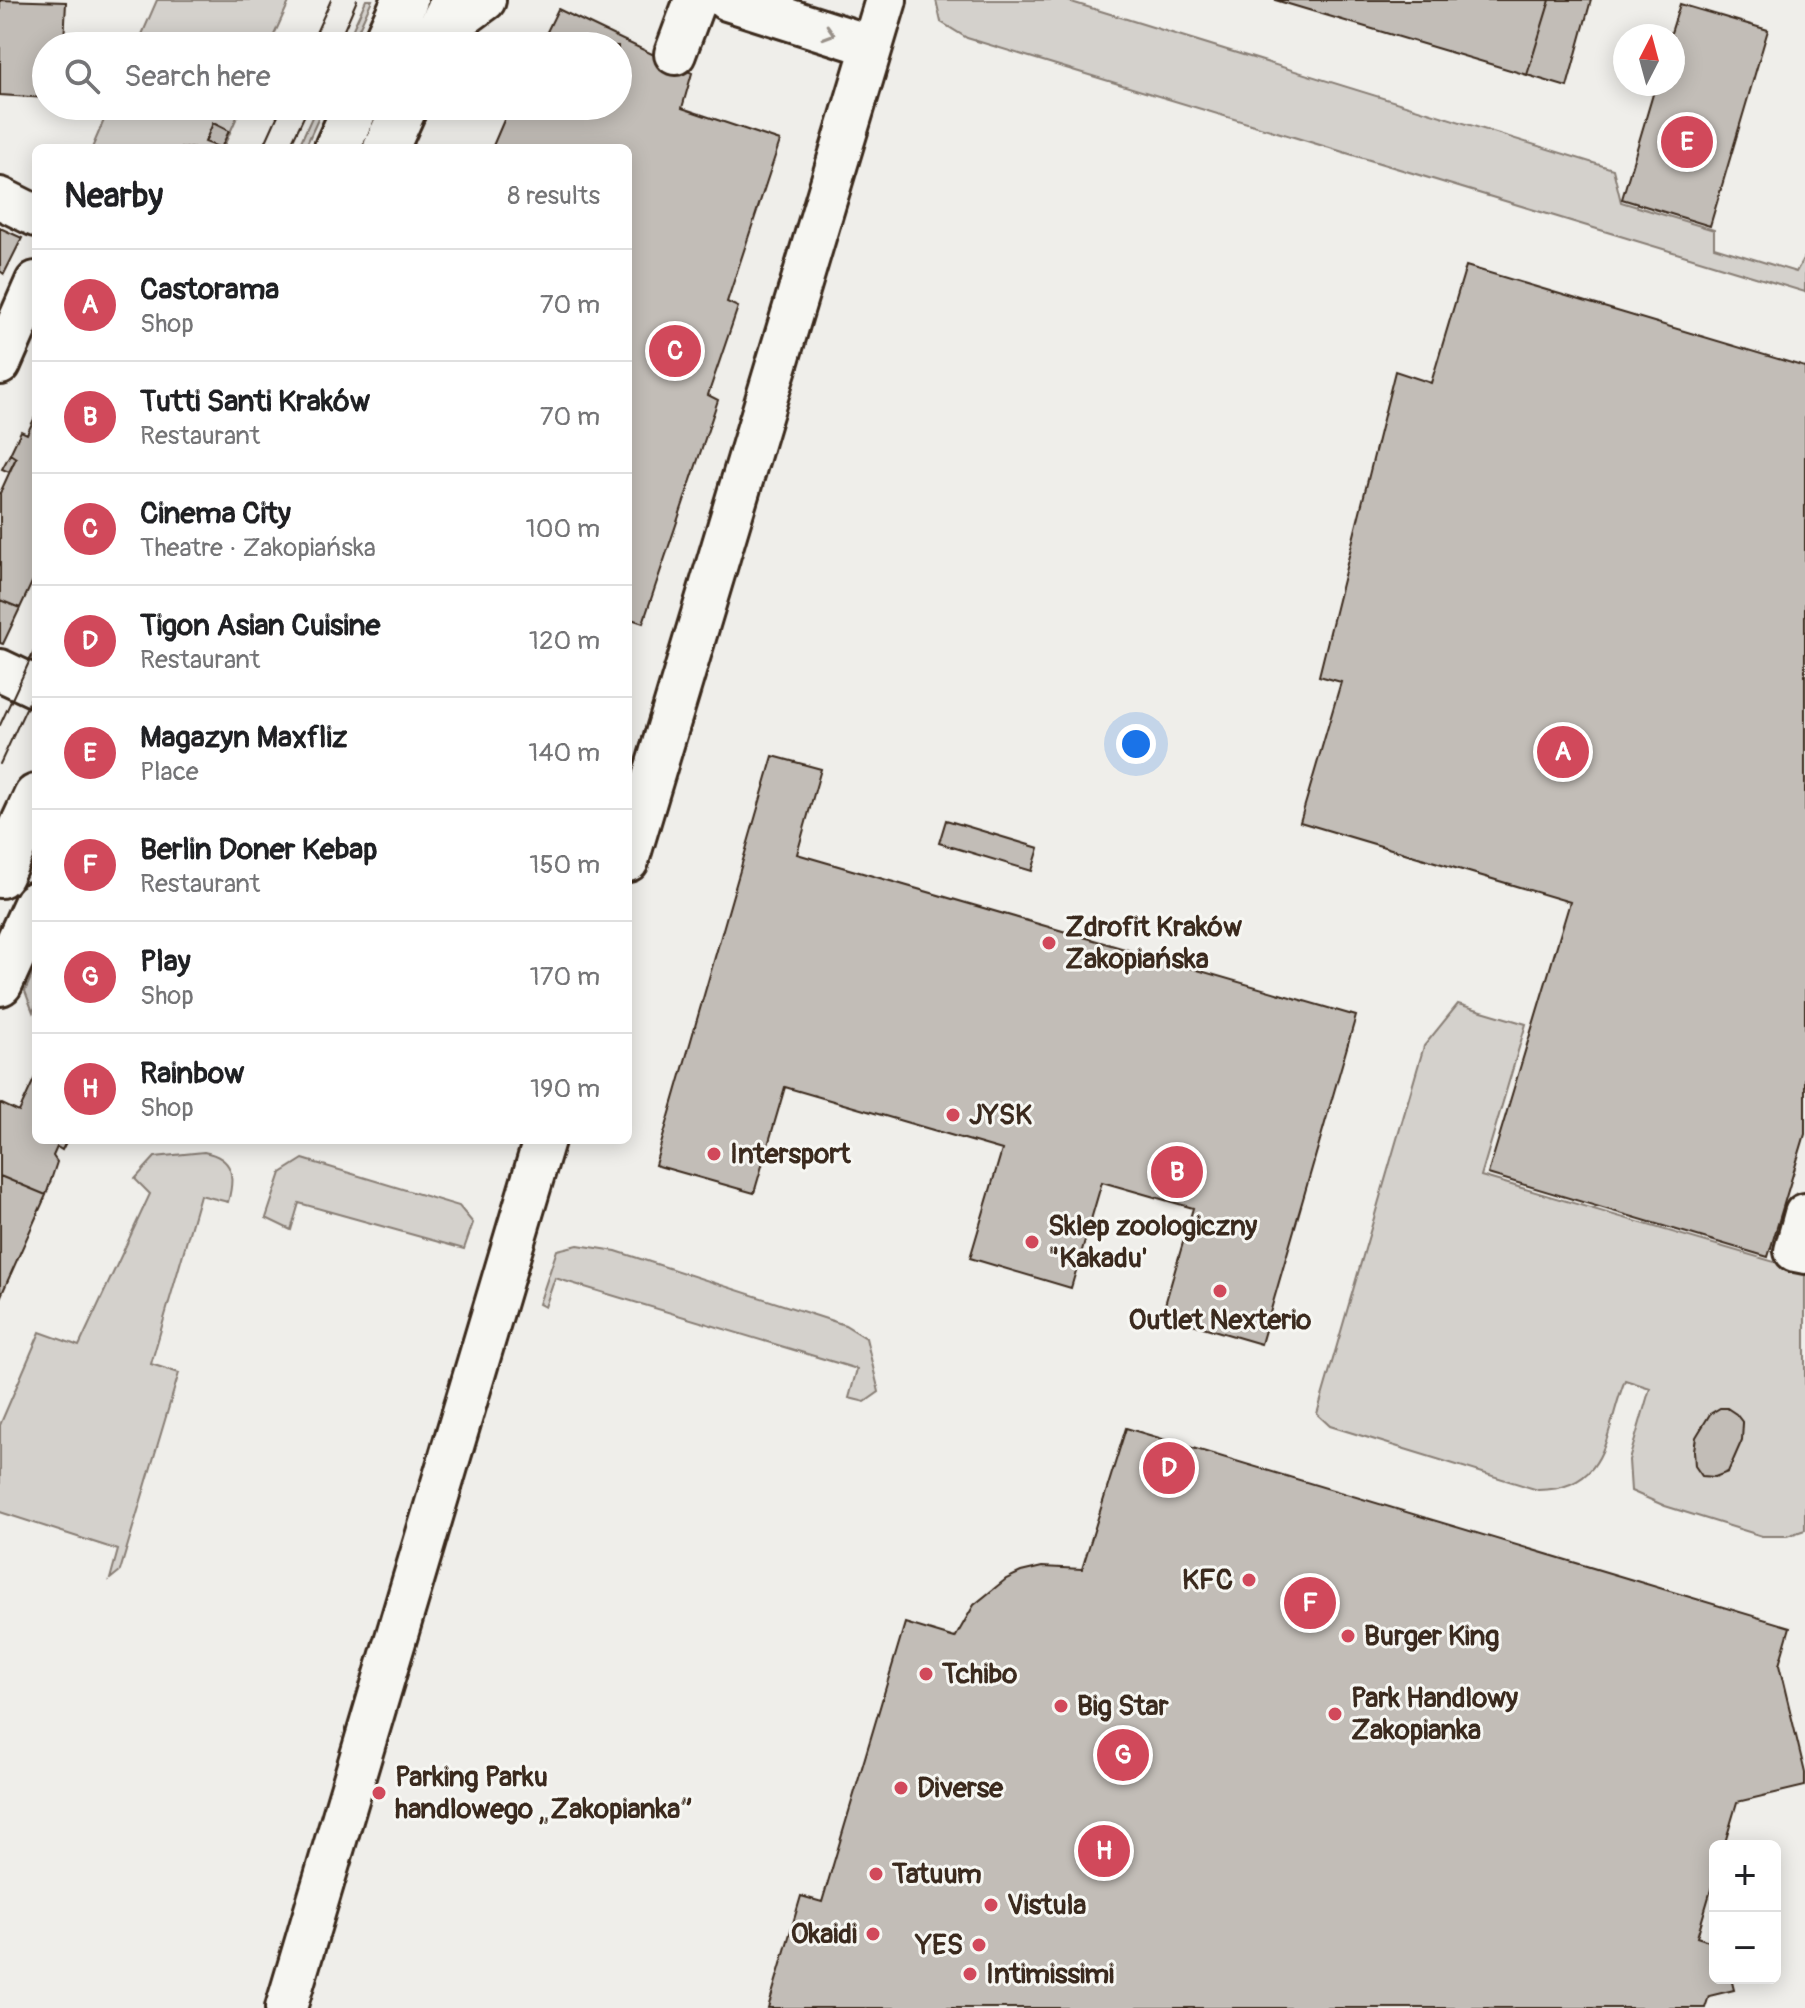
<!DOCTYPE html>
<html lang="en">
<head>
<meta charset="utf-8">
<style>
	body { margin:0; font-family:Pangolin,sans-serif; background:#f6f6f6; color:#202124 }
	.controls { position:absolute; right:24px; bottom:24px; display:grid; overflow:hidden; border-radius:12px; box-shadow:0 4px 20px #0003 }
	.controls button { width:72px; height:72px; display:grid; place-items:center; padding:0; border:0; border-bottom:2px solid #e0e0e0; background:#fff; color:#202124; font:40px sans-serif }
	.compass { position:absolute; left:1613px; top:24px; width:72px; height:72px; border-radius:50%; background:#fff; box-shadow:0 4px 20px #0003; rotate:6deg }
	.you { position:absolute; left:1136px; top:744px; width:28px; height:28px; margin:-20px; border:6px solid #fff; border-radius:50%; background:#1a73e8; box-shadow:0 0 0 12px #1a73e833 }
	.badge { display:grid; place-items:center; width:52px; height:52px; border-radius:50%; background:#d1495b; color:#fff; font-size:26px; font-weight:700 }
	.pin { position:absolute; translate:-50% -50%; border:4px solid #fff; box-shadow:0 2px 8px #0006 }
	.list { margin:0; padding:0; list-style:none }
	h2 { display:flex; justify-content:space-between; align-items:center; height:104px; margin:0; padding:0 32px; font-size:34px }
	h2 small { font-size:26px; font-weight:400; color:#757577 }
	.list li { display:grid; grid-template-columns:52px 1fr auto; gap:24px; align-items:center; box-sizing:border-box; height:112px; padding:0 32px; border-top:2px solid #e0e0e0 }
	.list b { display:block; font-size:30px; white-space:nowrap }
	.list p { margin:0; font-size:26px; white-space:nowrap; color:#757577 }
	.list em { font-size:26px; font-style:normal; color:#757577 }
	.icon { flex:none; width:44px; height:44px; fill:none; stroke:currentColor; stroke-width:2; stroke-linecap:round; stroke-linejoin:round }
	.map { position:relative; flex:none; width:1805px; height:2008px; overflow:hidden }
	.search { position:absolute; background:#fff; box-shadow:0 4px 20px #0003; left:32px; top:32px; width:600px; height:88px; display:flex; align-items:center; gap:20px; box-sizing:border-box; padding:0 28px; border-radius:44px; color:#757577; font-size:30px }
	.panel { position:absolute; background:#fff; box-shadow:0 4px 20px #0003; left:32px; top:144px; width:600px; height:1000px; border-radius:12px }
	.map>svg:first-child { display:block }
	.green { fill:#d4d1cc; stroke:#887e75; stroke-width:2 }
	.building { fill:#c2bdb7; stroke:#3b2a1e; stroke-width:2 }
	.lines { fill:none; stroke-linecap:round; stroke-linejoin:round }
	.minor-casing { stroke:#3b2a1e; stroke-width:46 }
	.major-casing { stroke:#3b2a1e; stroke-width:50 }
	.minor { stroke:#f6f6f2; stroke-width:40 }
	.major { stroke:#f6f6f2; stroke-width:44 }
	.tram { stroke:#3b2a1e; stroke-width:2 }
	.oneway { stroke:#989088 }
	.poi-dot { fill:#d1495b; stroke:#f6f6f2; stroke-width:3 }
	.labels { text-anchor:middle; dominant-baseline:central; stroke-width:6; stroke-linejoin:round; paint-order:stroke }
	.poi-label { font-size:28px; font-weight:bold; fill:#3b2a1e; stroke:#f6f6f2; text-anchor:start }
</style>
</head>
<body>
<div class="map">
<svg width="1805" height="2008" viewBox="0 0 1805 2008">
	<rect width="100%" height="100%" fill="#efeeea"/>
	<filter id="ink" filterUnits="userSpaceOnUse"><feTurbulence type="fractalNoise" baseFrequency=".0125" numOctaves="2"/><feDisplacementMap in="SourceGraphic" scale="16" xChannelSelector="R" yChannelSelector="G"/><feConvolveMatrix kernelMatrix="1 2 1 2 8 2 1 2 1" color-interpolation-filters="sRGB"/></filter>
	<g filter="url(#ink)">
		<path class="green" d="M157,0H290L269,46H137Z
			M366,0H372L351,46H345Z
			M936,0H1065L1613,169L1621,202L1714,230V247L1796,272L1805,256V292L967,38L941,22Z
			M110,106H242L223,148H92Z
			M317,106H324L305,148H298Z
			M36,966V1005L33,1012L25,991Z
			M1458,1004L1526,1024L1481,1176L1805,1271V1530L1787,1536H1762L1665,1506L1631,1491L1629,1460L1650,1388L1625,1380C1604,1431 1611,1489 1538,1490L1330,1426L1317,1414L1424,1046Z
			M204,1152C234,1158 235,1176 228,1202L200,1195L151,1364L179,1373L120,1571L110,1579L118,1550L0,1512V1425L40,1332L79,1346L150,1194L135,1179L155,1157Z
			M303,1159L459,1206L473,1223L464,1249L299,1203L291,1230L266,1218L281,1173Z
			M578,1245L616,1251L845,1325L866,1338L879,1392L865,1402L849,1398L857,1369L555,1278L545,1307L539,1304L557,1250Z"/>
		<path class="building" d="M0,0L66,2L64,43L46,46V98L0,95Z
			M1275,0H1550L1527,75Z
			M1550,0H1591L1567,87L1527,75Z
			M1680,4L1768,30L1710,226L1622,199L1656,84H1673V36H1670Z
			M558,9L692,73L682,108L780,141L727,302L738,307L708,395L718,400L643,623L628,618V148H492L510,106H618V46H540Z
			M213,123L229,131L221,148L205,142Z
			M0,228L22,238L4,274L0,271Z
			M1466,266L1805,367V1134L1768,1257L1488,1174L1570,902L1300,822L1341,682L1319,676L1395,371L1431,383Z
			M36,415V574L20,608L0,600V493L16,458L10,454L21,431L27,434Z
			M10,454L16,458L9,472L2,469Z
			M0,600L20,608L3,644L0,643Z
			M773,756L821,769L797,854L1356,1016L1261,1344L1162,1315L1193,1208L1102,1182L1071,1288L970,1258L1002,1150L785,1087L754,1193L655,1165Z
			M946,820L1039,848L1032,871L939,843Z
			M36,1075V1140H67L62,1150L57,1147L53,1156L57,1162L46,1195L0,1176V1103L19,1112Z
			M0,1176L46,1195L0,1298Z
			M1720,1408H1727L1736,1414L1743,1423L1742,1440L1728,1472L1715,1477L1702,1476L1695,1466L1694,1450L1696,1437L1710,1414Z
			M1126,1428L1790,1627L1779,1665L1805,1773V1786L1737,1802L1724,1846H1715V1876L1697,1937L1715,1943V1978H1731L1734,1990L1709,1996L1705,2008H768L801,1896L822,1902L905,1623L955,1638L974,1605L1006,1579L1021,1572L1042,1567L1082,1569Z"/>
		<g class="lines">
			<defs>
				<path id="minor" d="M727,0L872,46
					M437,35L485,0
					M675,54L695,0
					M0,198L36,216
					M0,364L36,282
					M0,670L36,687
					M628,861L886,0
					M1805,1214L1795,1251L1805,1253
					M286,2008L544,1140"/>
				<path id="major" d="M384,46L405,0
					M432,46L454,0
					M337,148L356,106
					M386,148L405,106
					M0,875L36,797
					M0,983L36,904"/>
			</defs>
			<use href="#minor" class="minor-casing"/>
			<use href="#major" class="major-casing"/>
			<use href="#minor" class="minor"/>
			<use href="#major" class="major"/>
			<path class="tram" d="M310,46L331,0
				M337,46L357,0
				M263,148L282,106
				M289,148L309,106
				M0,725L36,647
				M0,764L36,687"/>
		</g>
		<defs><path id="oneway-chevron" d="M-2-3.5L2.5 0L-2 3.5" fill="none" stroke-width="1.6" stroke-linecap="round" stroke-linejoin="round" transform="scale(2)"/></defs>
		<use class="oneway" href="#oneway-chevron" transform="translate(829 33) rotate(17)"/>
	</g>
	<g class="poi-dot">
		<circle cx="1049" cy="943" r="8"/>
		<circle cx="953" cy="1115" r="8"/>
		<circle cx="714" cy="1154" r="8"/>
		<circle cx="1032" cy="1242" r="8"/>
		<circle cx="1220" cy="1291" r="8"/>
		<circle cx="1249" cy="1580" r="8"/>
		<circle cx="1348" cy="1636" r="8"/>
		<circle cx="926" cy="1674" r="8"/>
		<circle cx="1061" cy="1706" r="8"/>
		<circle cx="1335" cy="1714" r="8"/>
		<circle cx="901" cy="1788" r="8"/>
		<circle cx="379" cy="1793" r="8"/>
		<circle cx="876" cy="1874" r="8"/>
		<circle cx="991" cy="1905" r="8"/>
		<circle cx="873" cy="1934" r="8"/>
		<circle cx="979" cy="1945" r="8"/>
		<circle cx="970" cy="1974" r="8"/>
	</g>
	<g class="labels">
		<g class="poi-label">
			<text x="1065" y="927">Zdrofit Kraków<tspan x="1065" dy="32">Zakopiańska</tspan></text>
			<text x="969" y="1115">JYSK</text>
			<text x="730" y="1154">Intersport</text>
			<text x="1048" y="1226">Sklep zoologiczny<tspan x="1048" dy="32">"Kakadu'</tspan></text>
			<text x="1220" y="1320" text-anchor="middle">Outlet Nexterio</text>
			<text x="1233" y="1580" text-anchor="end">KFC</text>
			<text x="1364" y="1636">Burger King</text>
			<text x="942" y="1674">Tchibo</text>
			<text x="1351" y="1698">Park Handlowy<tspan x="1351" dy="32">Zakopianka</tspan></text>
			<text x="1077" y="1706">Big Star</text>
			<text x="395" y="1777">Parking Parku<tspan x="395" dy="32">handlowego „Zakopianka”</tspan></text>
			<text x="917" y="1788">Diverse</text>
			<text x="892" y="1874">Tatuum</text>
			<text x="1007" y="1905">Vistula</text>
			<text x="857" y="1934" text-anchor="end">Okaidi</text>
			<text x="963" y="1945" text-anchor="end">YES</text>
			<text x="986" y="1974">Intimissimi</text>
		</g>
	</g>
</svg>
<div class="controls">
<button>+</button>
<button>−</button>
</div>
<svg class="compass" viewBox="-18 -18 36 36"><path d="M0-13l5 13h-10z" fill="#e53935"/><path d="M0 13l5-13h-10z" fill="#757577"/></svg>
<div class="you"></div>
<div class="pin badge" style="left:1563px;top:752px">A</div>
<div class="pin badge" style="left:1177px;top:1172px">B</div>
<div class="pin badge" style="left:675px;top:351px">C</div>
<div class="pin badge" style="left:1169px;top:1468px">D</div>
<div class="pin badge" style="left:1687px;top:142px">E</div>
<div class="pin badge" style="left:1310px;top:1603px">F</div>
<div class="pin badge" style="left:1123px;top:1755px">G</div>
<div class="pin badge" style="left:1104px;top:1851px">H</div>
<div class="search"><svg class="icon" aria-label="search" viewBox="0 0 24 24"><circle cx="10" cy="10" r="6"/><path d="M15 15l6 6"/></svg>Search here</div>
<section class="panel">
<h2>Nearby<small>8 results</small></h2>
<ul class="list">
<li><span class="badge">A</span><div><b>Castorama</b><p>Shop</p></div><em>70 m</em></li>
<li><span class="badge">B</span><div><b>Tutti Santi Kraków</b><p>Restaurant</p></div><em>70 m</em></li>
<li><span class="badge">C</span><div><b>Cinema City</b><p>Theatre · Zakopiańska</p></div><em>100 m</em></li>
<li><span class="badge">D</span><div><b>Tigon Asian Cuisine</b><p>Restaurant</p></div><em>120 m</em></li>
<li><span class="badge">E</span><div><b>Magazyn Maxfliz</b><p>Place</p></div><em>140 m</em></li>
<li><span class="badge">F</span><div><b>Berlin Doner Kebap</b><p>Restaurant</p></div><em>150 m</em></li>
<li><span class="badge">G</span><div><b>Play</b><p>Shop</p></div><em>170 m</em></li>
<li><span class="badge">H</span><div><b>Rainbow</b><p>Shop</p></div><em>190 m</em></li>
</ul>
</section>
</div>
</body>
</html>
